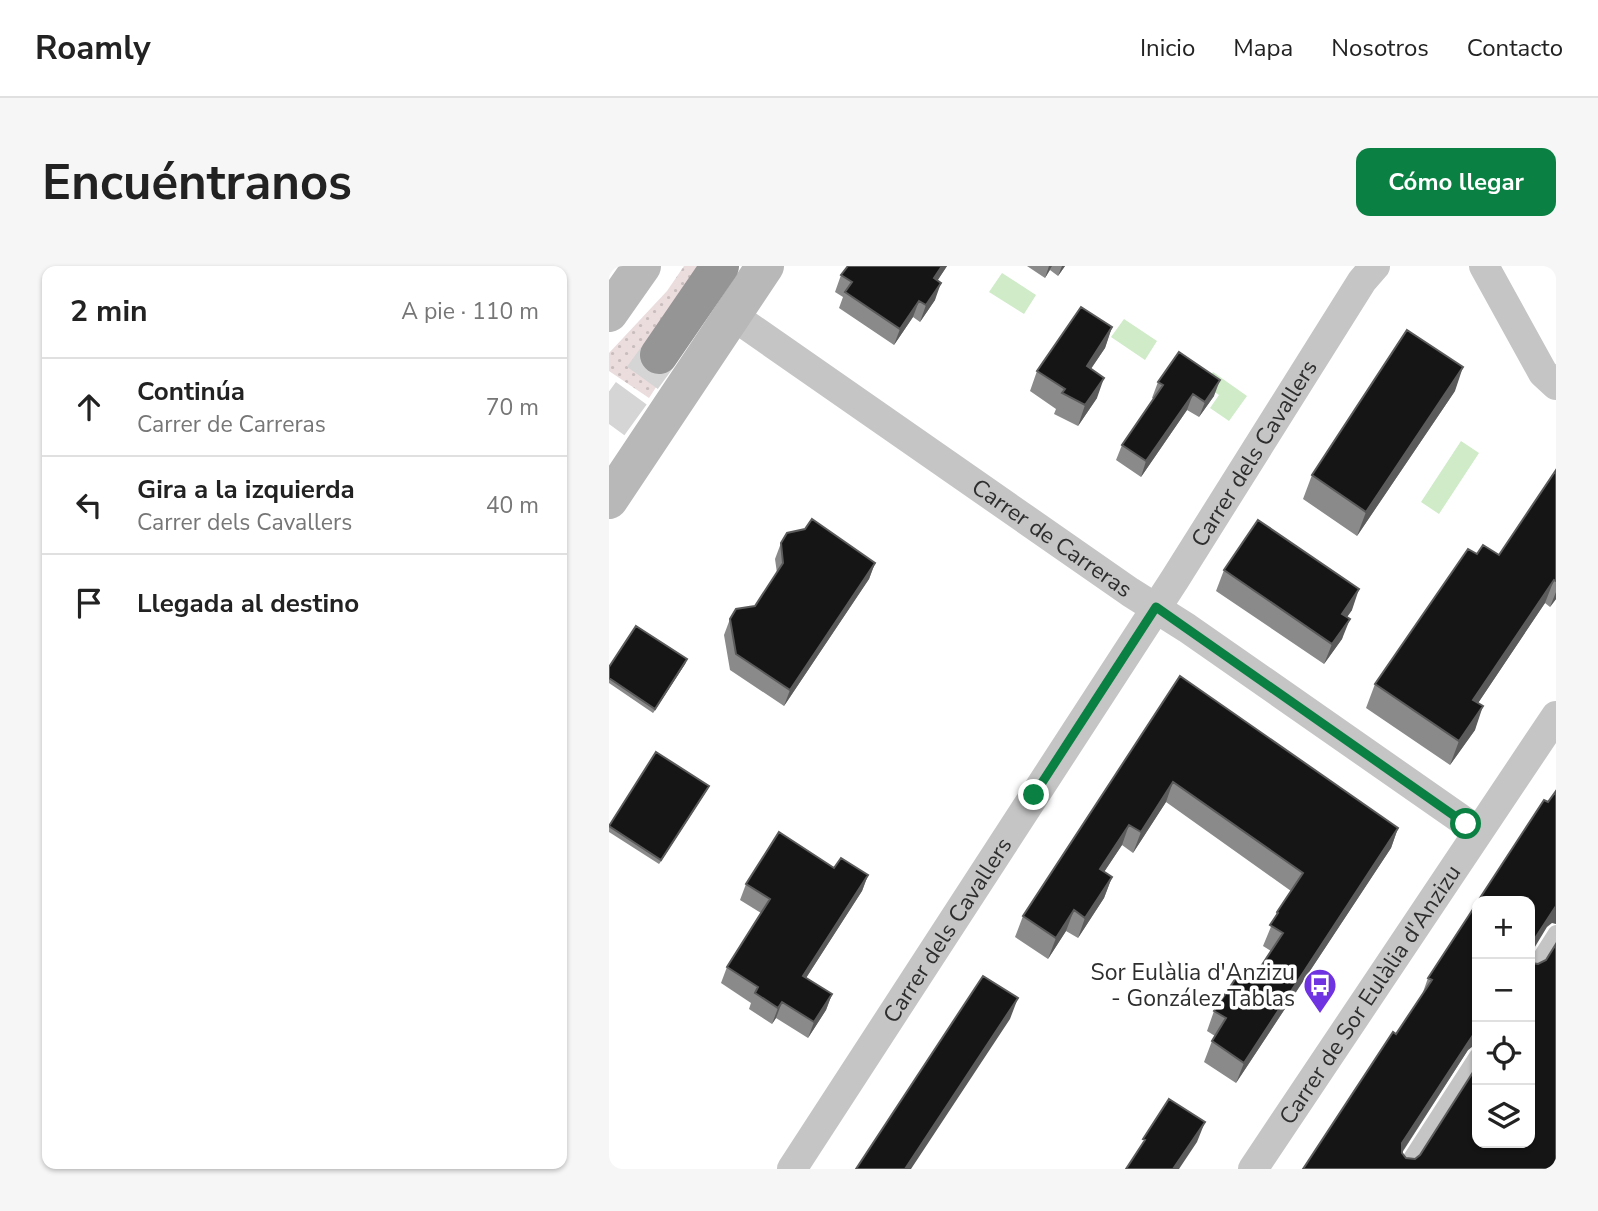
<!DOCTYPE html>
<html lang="es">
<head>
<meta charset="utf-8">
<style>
	body { margin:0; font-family:"Nunito Sans",sans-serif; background:#f6f6f6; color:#222 }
	.controls { position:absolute; right:21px; bottom:21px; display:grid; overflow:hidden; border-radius:14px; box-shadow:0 2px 5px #0004 }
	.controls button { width:63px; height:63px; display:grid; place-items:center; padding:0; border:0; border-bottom:2px solid #e0e0e0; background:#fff; color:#222; font:35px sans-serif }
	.stop { position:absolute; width:21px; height:21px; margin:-16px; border:5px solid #0b8043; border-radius:50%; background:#fff }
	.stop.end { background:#0b8043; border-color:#fff; box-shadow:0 2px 7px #0008 }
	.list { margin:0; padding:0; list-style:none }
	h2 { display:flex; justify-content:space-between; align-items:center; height:91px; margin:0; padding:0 28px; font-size:30px }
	h2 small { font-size:23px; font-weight:400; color:#767676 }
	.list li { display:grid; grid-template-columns:46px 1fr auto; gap:21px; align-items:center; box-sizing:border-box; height:98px; padding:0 28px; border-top:2px solid #e0e0e0 }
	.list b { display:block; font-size:26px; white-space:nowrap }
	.list p { margin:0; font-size:23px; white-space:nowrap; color:#767676 }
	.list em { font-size:23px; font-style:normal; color:#767676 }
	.icon { flex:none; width:38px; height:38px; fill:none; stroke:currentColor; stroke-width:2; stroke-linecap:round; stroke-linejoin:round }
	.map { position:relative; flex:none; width:947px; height:903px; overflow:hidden; border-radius:14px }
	header { display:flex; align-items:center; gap:42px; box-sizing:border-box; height:98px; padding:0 35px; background:#fff; border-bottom:2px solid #e0e0e0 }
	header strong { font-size:33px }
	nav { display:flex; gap:38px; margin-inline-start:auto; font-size:24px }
	.intro { display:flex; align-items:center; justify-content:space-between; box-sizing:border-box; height:168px; padding:0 42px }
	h1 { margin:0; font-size:49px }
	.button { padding:18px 32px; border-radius:14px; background:#0b8043; color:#fff; font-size:24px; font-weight:700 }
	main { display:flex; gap:42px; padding:0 42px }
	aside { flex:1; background:#fff; border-radius:14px; box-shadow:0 2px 5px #0004 }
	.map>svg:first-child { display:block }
	.grass { fill:url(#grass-dots) }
	.water { fill:#cfebc8 }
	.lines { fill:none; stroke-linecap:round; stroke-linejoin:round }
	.highway-tunnel { stroke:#d5d5d5; stroke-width:38; stroke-dasharray:38 19; stroke-linecap:butt }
	.lane { stroke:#c5c5c5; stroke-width:16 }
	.street { stroke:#c5c5c5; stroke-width:30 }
	.secondary { stroke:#b8b8b8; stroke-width:38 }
	.highway { stroke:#959595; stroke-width:38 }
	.wall { fill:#8a8a8a }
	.shaded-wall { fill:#5b5b5b }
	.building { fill:#151515; stroke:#5b5b5b; stroke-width:2 }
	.route { stroke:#0b8043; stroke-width:9 }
	.labels { text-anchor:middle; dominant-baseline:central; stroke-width:7; stroke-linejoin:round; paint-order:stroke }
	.street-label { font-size:23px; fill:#2e2e2e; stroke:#fff }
	.poi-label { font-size:23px; fill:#2e2e2e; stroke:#fff; text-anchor:end }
</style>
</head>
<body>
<header>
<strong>Roamly</strong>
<nav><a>Inicio</a><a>Mapa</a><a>Nosotros</a><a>Contacto</a></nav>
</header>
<div class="intro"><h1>Encuéntranos</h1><a class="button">Cómo llegar</a></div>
<main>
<aside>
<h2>2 min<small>A pie · 110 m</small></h2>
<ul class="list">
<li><svg class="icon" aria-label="ahead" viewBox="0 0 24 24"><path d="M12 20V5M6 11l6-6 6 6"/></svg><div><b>Continúa</b><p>Carrer de Carreras</p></div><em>70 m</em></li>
<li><svg class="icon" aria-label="left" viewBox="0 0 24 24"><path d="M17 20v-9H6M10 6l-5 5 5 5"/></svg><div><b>Gira a la izquierda</b><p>Carrer dels Cavallers</p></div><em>40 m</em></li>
<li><svg class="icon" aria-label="arrive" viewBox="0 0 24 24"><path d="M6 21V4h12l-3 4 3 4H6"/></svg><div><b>Llegada al destino</b></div></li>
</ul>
</aside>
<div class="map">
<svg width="947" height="903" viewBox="0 0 947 903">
	<defs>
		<pattern id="grass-dots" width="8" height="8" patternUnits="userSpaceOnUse" patternTransform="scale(1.75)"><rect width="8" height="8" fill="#ebdcdd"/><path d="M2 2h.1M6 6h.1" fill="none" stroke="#cabdbe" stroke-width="1.8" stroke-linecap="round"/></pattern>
	</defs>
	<rect width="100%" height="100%" fill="#fff"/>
	<path class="grass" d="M75,0H93L59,103L40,132L0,105V87L58,25Z"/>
	<path class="water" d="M393,7L427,29L415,48L380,26Z
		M515,53L548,75L536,94L502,71Z
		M604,106L638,130L620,155L601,142L610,129L595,119Z
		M852,175L870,187L830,248L812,236Z"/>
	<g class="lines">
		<path class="highway-tunnel" d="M0,158L50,89"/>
		<path class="lane" d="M921,708L947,667
			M795,903L868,790"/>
		<g class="street">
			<path d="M875,0L934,107L947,119"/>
			<path id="s1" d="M123,49L521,326L578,362L869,565"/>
			<path id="s2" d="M183,903L566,313L753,15L766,0"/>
			<path id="s3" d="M644,903L947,450"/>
		</g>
		<path class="secondary" d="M0,47L33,0
			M0,234L156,0"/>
		<path class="highway" d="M50,89L111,0"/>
	</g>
	<path class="wall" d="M239,0H338L328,15L326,34L311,56L304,51L285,79L230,42L234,31L226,26L232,9Z
		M418,0H456L449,10L441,4L436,12Z
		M503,61L496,82L482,103L488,132L469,160L445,148L447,143L421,125L428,105Z
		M549,116L605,130L590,151L578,144L532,211L507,194L513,179L545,133L543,132Z
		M846,125L748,270L694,233L703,209Z
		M947,204V333L941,341L936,337L869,437L866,464L841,499L757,442L766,418L868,288L890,289Z
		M172,277L266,297L260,313L175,440L121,404L115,369L121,353L146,340L168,307L166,293Z
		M615,304L743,344L738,351L733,373L715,398L607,325Z
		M78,393L76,398L44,447L0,417V401Z
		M571,410L789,562L782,582L627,817L595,796L603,775L606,770L598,765L605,745L645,711L662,685L654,680L668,646L682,625L557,536L524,587L513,579L495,606L503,611L495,632L469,672L457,665L439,693L406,671L414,650Z
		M100,520L98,524L50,598L0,566V559Z
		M225,602L259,609L253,625L197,712L223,728L217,744L199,772L167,752L163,758L140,743L142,737L112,717L118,701L152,647L131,634L137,618Z
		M868,637L864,780L859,784L793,887L797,892L947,903H694L787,768L813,729L819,712Z"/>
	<path class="shaded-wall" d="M333,0H338L319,29L325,12Z
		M440,0H443L436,12Z
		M453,0H456L449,10Z
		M332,17L326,34L311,56L317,39Z
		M310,35L304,51L285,79L291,63Z
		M503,61L496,82L470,120L478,100Z
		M854,101L846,125L748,270L757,246Z
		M495,112L488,132L469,160L476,139Z
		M611,114L605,130L590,151L596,136Z
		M584,128L578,144L532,211L537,195Z
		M266,297L260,313L175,440L181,424Z
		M945,314L936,337L855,458L864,434Z
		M750,323L743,344L726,368L733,348Z
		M947,326V333L941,341Z
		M741,353L733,373L715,398L723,378Z
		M78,393L76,398L44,447L46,443Z
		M874,440L866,464L841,499L850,475Z
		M564,516L557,536L524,587L532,566Z
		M100,520L98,524L50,598L52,594Z
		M520,559L513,579L483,624L491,603Z
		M789,562L782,582L627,817L635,797Z
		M259,609L253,625L188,726L194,710Z
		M503,611L495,632L469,672L476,652Z
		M947,640V658L943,657L938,661L921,689V680Z
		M465,644L457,665L439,693L447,672Z
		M223,728L217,744L199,772L205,756Z
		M409,732L401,753L302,903H296Z
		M173,736L167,752L163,758L169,742Z
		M868,763V781L864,780L859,784L786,897L793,877Z
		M596,856L588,876L570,903H564Z"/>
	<path class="building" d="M239,0H333L325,12L332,17L317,39L310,35L291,63L236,26L243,16L232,9Z
		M472,41L503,61L478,100L495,112L476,139L453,127L456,123L428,105Z
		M798,64L854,101L757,246L703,209Z
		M570,86L611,114L596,136L584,128L537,195L513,179L554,119L549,116Z
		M947,204V315L945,314L864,434L874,440L850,475L766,418L859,283L868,288L874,279L890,289Z
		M203,253L266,297L181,424L127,388L121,353L127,343L146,340L174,297L172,277L178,267L196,263Z
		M649,254L750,323L733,348L741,353L723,378L615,304Z
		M27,360L78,393L46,443L0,412V401Z
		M571,410L789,562L635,797L603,775L617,752L605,745L633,703L645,711L674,667L661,659L669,647L668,646L694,607L564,516L532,566L520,559L491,603L503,611L476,652L465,644L447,672L414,650Z
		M47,486L100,520L52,594L0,560Z
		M947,525V640L921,680V635H869L935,534L939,536Z
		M170,566L225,602L232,592L259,609L194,710L223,728L205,756L173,736L169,742L146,727L149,721L118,701L161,633L137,618Z
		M868,637V763L793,877V887L797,892L806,893L811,889L868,800V877H921V694L923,697L929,698L937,694L947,678V903H694L784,766L787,768L823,714L819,712Z
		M374,710L409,732L296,903H247Z
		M560,833L596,856L564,903H517L536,874L534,873Z"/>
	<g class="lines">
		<path class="route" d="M425,529L547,341L857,558"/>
	</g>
	<defs>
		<symbol id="bus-pin" viewBox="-11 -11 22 30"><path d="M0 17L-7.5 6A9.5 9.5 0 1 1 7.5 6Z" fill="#7033e1" stroke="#fff"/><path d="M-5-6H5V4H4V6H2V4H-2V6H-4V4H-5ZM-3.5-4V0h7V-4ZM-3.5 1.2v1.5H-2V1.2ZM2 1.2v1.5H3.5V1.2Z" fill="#fff"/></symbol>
	</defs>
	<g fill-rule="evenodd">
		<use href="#bus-pin" x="692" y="700" width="38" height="52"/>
	</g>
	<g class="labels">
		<g class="street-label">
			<text stroke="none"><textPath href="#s2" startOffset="852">Carrer dels Cavallers</textPath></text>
			<text stroke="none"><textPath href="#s1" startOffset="390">Carrer de Carreras</textPath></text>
			<text stroke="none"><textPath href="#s2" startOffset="285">Carrer dels Cavallers</textPath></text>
			<text stroke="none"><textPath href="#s3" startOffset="210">Carrer de Sor Eulàlia d'Anzizu</textPath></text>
		</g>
		<g class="poi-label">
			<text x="686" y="706">Sor Eulàlia d'Anzizu<tspan x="686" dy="26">- González Tablas</tspan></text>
		</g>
	</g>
</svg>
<div class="controls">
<button>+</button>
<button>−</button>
<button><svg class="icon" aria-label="locate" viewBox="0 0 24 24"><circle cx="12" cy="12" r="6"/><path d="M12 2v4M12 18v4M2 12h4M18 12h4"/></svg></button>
<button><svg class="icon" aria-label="layers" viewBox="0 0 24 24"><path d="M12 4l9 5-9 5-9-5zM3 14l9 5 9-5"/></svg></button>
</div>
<div class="stop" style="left:857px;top:558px"></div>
<div class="stop end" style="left:425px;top:529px"></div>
</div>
</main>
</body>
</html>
